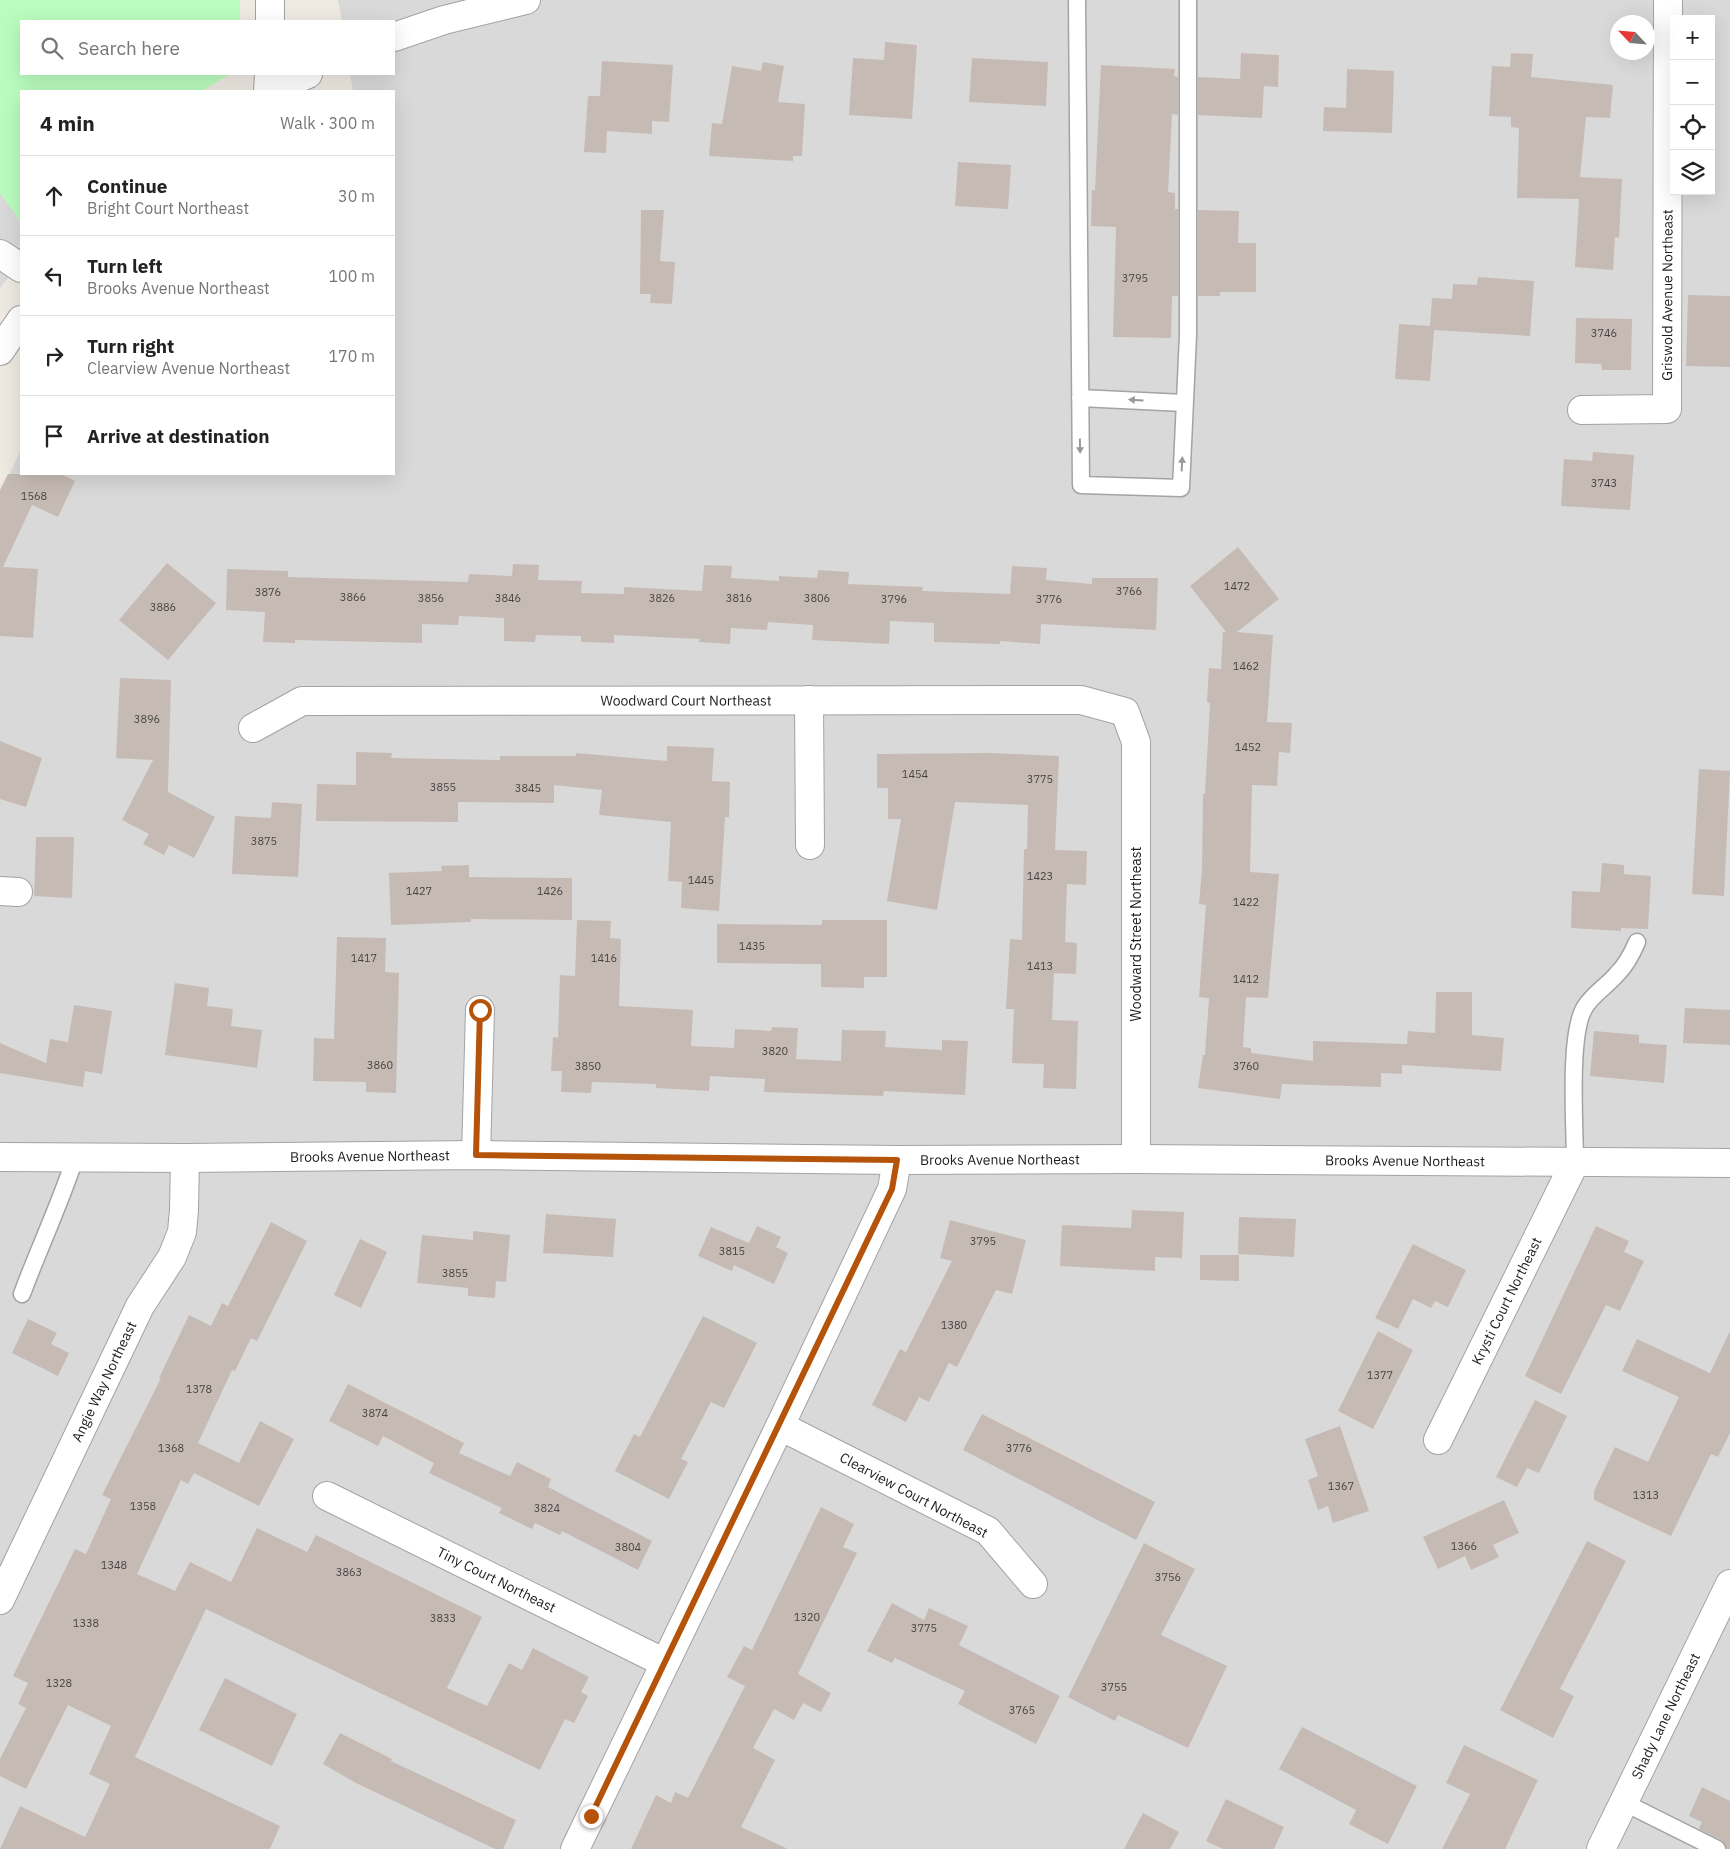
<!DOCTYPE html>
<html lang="en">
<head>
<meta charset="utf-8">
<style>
	body { margin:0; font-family:"IBM Plex Sans",sans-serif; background:#f6f6f6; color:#222 }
	.controls { position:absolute; right:15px; top:15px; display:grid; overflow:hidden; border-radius:0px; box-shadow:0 5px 20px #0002 }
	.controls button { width:45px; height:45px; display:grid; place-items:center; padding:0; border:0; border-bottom:1px solid #e0e0e0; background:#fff; color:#222; font:25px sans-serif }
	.compass { position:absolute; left:1610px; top:15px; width:45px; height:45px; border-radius:50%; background:#fff; box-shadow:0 5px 20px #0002; rotate:296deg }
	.stop { position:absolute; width:15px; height:15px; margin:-11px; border:4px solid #b45309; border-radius:50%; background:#fff }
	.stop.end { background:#b45309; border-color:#fff; box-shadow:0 1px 5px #0008 }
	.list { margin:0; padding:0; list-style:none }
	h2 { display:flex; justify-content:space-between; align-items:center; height:65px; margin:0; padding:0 20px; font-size:21px }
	h2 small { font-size:16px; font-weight:400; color:#767676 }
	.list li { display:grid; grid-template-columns:32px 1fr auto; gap:15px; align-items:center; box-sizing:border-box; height:80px; padding:0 20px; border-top:1px solid #e0e0e0 }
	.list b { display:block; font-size:19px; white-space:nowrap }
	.list p { margin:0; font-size:16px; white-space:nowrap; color:#767676 }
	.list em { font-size:16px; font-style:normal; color:#767676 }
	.icon { flex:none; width:28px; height:28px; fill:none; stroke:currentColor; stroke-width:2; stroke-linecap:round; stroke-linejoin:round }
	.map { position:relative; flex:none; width:1730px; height:1849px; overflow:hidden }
	.search { position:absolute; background:#fff; box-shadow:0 5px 20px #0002; left:20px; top:20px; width:375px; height:55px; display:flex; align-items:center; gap:12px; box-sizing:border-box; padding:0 18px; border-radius:0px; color:#767676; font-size:19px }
	.panel { position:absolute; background:#fff; box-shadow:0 5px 20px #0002; left:20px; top:90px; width:375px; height:385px; border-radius:0px }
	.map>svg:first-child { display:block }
	.residential { fill:#dad9d9; fill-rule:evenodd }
	.park { fill:#bafcbe }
	.building { fill:#c6bbb4 }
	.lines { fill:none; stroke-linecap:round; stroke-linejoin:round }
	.service-casing { stroke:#a3a3a3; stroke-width:19 }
	.minor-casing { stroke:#a3a3a3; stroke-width:30 }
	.tertiary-casing { stroke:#a3a3a3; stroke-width:30 }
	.service { stroke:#fff; stroke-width:16 }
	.minor { stroke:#fff; stroke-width:28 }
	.tertiary { stroke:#fff; stroke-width:28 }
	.oneway { fill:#999 }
	.route { stroke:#b45309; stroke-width:6 }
	.labels { text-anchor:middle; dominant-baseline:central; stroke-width:4.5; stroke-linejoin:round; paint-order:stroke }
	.number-label { font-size:11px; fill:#464442 }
	.street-label { font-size:14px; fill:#1c1c1c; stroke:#fff }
</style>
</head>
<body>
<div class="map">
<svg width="1730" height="1849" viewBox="0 0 1730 1849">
	<rect width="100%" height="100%" fill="#eee9e1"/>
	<path class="residential" d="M338,0H1730V1849H0V494L21,450V474H394V91H353L350,74H394V21H342ZM1674,19H1711V191H1674ZM1618,22H1648V52H1618Z
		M0,193L21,222V262L0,288Z"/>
	<path class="park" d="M0,0H240V21H21V74H230L202,91H21V222L0,193Z"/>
	<path class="building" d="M885,42L917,45L912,119L849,115L853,58L884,60Z
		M1241,53L1279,55L1278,87L1264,86L1262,118L1198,115V77L1240,79Z
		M1511,53L1533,54L1531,77L1613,85L1610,118L1586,117L1580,177L1622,179L1619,238L1615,237L1613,270L1575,267L1579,199L1517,198L1519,128L1511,127V117L1489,116L1492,66L1510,67Z
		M972,58L1048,62L1046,106L969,102Z
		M602,61L673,65L669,122L652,121V134L607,131L606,153L584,152L588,96H600Z
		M763,62L784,66L778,102L805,104L802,156H793V161L709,156L712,123L722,124L732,66L761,71Z
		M1101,65L1175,69L1174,76L1178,77V115L1172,114L1168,192L1175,193V209H1178V296H1172L1171,338L1113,337L1116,227L1091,226L1092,190H1095Z
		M1347,69L1394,71L1392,133L1323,131L1324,107L1346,108Z
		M958,162L1011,165L1008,209L955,206Z
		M641,210H664L660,261L675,262L672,304L650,303L651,294H640Z
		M1198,210L1239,211L1238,243H1256V292H1220V296H1198Z
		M1478,277L1534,281L1530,336L1434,330L1430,381L1395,379L1399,324L1430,326L1432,298L1452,299L1453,284L1477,285Z
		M1688,295L1730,296V367L1686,366Z
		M1576,318L1632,319L1631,370H1602L1601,364L1575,363Z
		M1593,452L1634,455L1630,510L1561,506L1564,459L1592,461Z
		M8,474H61L75,481L58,517L32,505L3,567L38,569L33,638L0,636V490Z
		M1238,547L1279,599L1237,632L1273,635L1267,722L1292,723L1290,753L1279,752L1277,786L1252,785L1250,872L1279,874L1268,998L1246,997L1243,1047L1251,1048V1053L1313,1061V1041L1407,1044L1408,1031L1435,1033L1436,992H1472V1035L1504,1038L1501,1071L1402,1065V1074L1381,1073V1087L1282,1084L1280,1099L1198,1088L1203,1055H1205L1209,998L1199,997L1206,905L1199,904L1202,869L1203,794H1205L1210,703L1207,702L1209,668L1221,669L1223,632H1226L1190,586Z
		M167,563L216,603L168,660L119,620Z
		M513,564L539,565L538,580L582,581L581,593L624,594V587L702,591L704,565L732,566L731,578L779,581V576L817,578L818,570L849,572L848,584L923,587L922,591L1010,594L1012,566L1047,568L1046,580L1092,584V578H1158L1156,630L1041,624L1040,644L1000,641V644L934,642V623L890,621L889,644L812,640L813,625L768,622L767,630L731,628L730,644L699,642L700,639L614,635V643L581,642V636L536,635L535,642L504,641V618L459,616L458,625L422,624V643L295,640V643L263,642L265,612L226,610L227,569L288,571V577L468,582L469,574L512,576Z
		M120,678L171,680L168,792L215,817L194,858L169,845L164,855L143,844L149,834L122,820L153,760L116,758Z
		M0,741L42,758L26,807L0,799Z
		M667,746L714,748L712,781L730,782L729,817H725L719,911L681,908L682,882L668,881L671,822L599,815L602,790L554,785V803L458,802V822L316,821L317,784L356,785V752L392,753L391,758L500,760V756H576V753L667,761Z
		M991,753L1059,756L1055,850L1087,851L1086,885L1067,884L1065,942L1077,943L1076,974L1054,973L1052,1020L1078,1021L1076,1089L1043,1088L1044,1064L1012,1063L1014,1009H1006L1010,939L1022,940L1024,849H1027L1028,805L955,802L937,910L887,901L901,819H888V788H877V754Z
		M1699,769L1730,771L1724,896L1692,894Z
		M272,802L302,804L298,877L232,874L235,816L271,818Z
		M36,837H74L72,898L34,896Z
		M1602,863L1624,865V874L1651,876L1648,929L1621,928V931L1571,928L1572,891L1600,892Z
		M469,865V877L572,878V920L471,919V922L391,925L389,873L442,871L441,866Z
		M577,920L611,921L610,938L621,939L619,1006L693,1010L691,1046L734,1048L735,1029L771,1031L772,1027L798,1028L796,1059L841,1061L842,1030L886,1031L885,1047L942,1050V1040L968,1041L965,1095L884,1091L883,1096L764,1092L765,1079L710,1076L709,1091L656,1088V1084L592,1082L591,1093L561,1092L562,1071H551L553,1037L558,1038L560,975L575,976Z
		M822,920H887V977H864V988L821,987V964L717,963V924L822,925Z
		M337,937L386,938L385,972L399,973L396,1093L366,1092V1082L313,1081L314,1038L334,1039Z
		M175,983L209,988L207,1006L233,1009L231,1026L262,1030L257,1068L165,1055Z
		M74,1005L112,1011L102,1074L85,1071L83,1087L0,1073V1043L46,1063L50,1039L68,1042Z
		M1685,1008L1730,1010V1045L1683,1043Z
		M1594,1031L1639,1035V1043L1667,1045L1664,1083L1590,1076Z
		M1132,1210L1184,1212L1182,1258L1155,1257V1271L1060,1266L1062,1225L1131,1228Z
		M546,1214L616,1219L613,1257L543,1253Z
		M1239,1217L1296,1219L1294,1257L1238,1254Z
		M950,1220L1026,1240L1012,1294L996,1290L957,1367L949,1363L929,1402L919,1397L906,1422L872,1405L900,1349L906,1352L952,1261L940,1258Z
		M271,1222L307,1241L257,1341L251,1338L235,1371L232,1370L198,1443L239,1463L260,1421L294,1439L259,1506L194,1473L188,1484L181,1480L137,1574L175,1591L190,1562L231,1582L257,1528L307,1552L316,1535L482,1617L447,1688L487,1706L509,1663L522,1670L533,1648L589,1677L581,1692L588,1696L574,1723L565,1719L540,1770L206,1609L135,1757L280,1826L270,1849H0L20,1806L85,1837L110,1784L89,1774L111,1726L68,1705L26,1789L0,1776V1759L26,1708L18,1704L28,1683L13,1676L75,1549L86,1554L111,1499L102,1495L161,1378H159L189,1315L211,1326L222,1303L228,1306Z
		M757,1226L781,1237L776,1247L788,1253L774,1284L734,1265L732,1271L698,1256L711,1227L749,1243Z
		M1596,1226L1629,1241L1624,1252L1644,1261L1620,1311L1606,1305L1561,1394L1525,1376Z
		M473,1231L510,1235L506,1282L496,1281L495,1298L468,1296V1288L417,1283L422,1235L473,1240Z
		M360,1239L387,1252L361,1308L334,1295Z
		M1413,1244L1466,1270L1448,1307L1435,1301L1431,1308L1413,1299L1398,1329L1375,1318Z
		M1200,1255H1239V1281L1200,1280Z
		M703,1316L757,1343L724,1408L711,1402L681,1459L688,1462L669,1499L615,1471L634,1434L640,1437Z
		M28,1319L57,1333L51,1344L69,1353L58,1376L12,1353Z
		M1378,1331L1413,1350L1373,1429L1338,1411Z
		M1730,1331V1433L1718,1457L1711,1454L1671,1536L1594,1500V1491L1615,1447L1648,1462L1679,1397L1622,1371L1637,1339L1710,1373Z
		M348,1384L464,1443L459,1453L510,1476L517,1462L551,1479L548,1487L652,1541L638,1570L562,1531L560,1535L535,1523L532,1529L499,1513L502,1508L429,1473L434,1463L383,1436L378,1446L329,1421Z
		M1535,1400L1567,1416L1539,1473L1527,1468L1517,1487L1496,1477Z
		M982,1414L1155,1502L1136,1540L963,1450Z
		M1340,1426L1369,1511L1333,1523L1328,1506L1318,1510L1308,1480L1318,1476L1305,1439Z
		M1504,1500L1519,1533L1493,1545L1499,1557L1471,1570L1465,1556L1438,1569L1423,1537Z
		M821,1507L854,1524L843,1547L857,1553L798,1674L831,1693L821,1712L803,1703L794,1720L774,1709L753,1748L775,1760L741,1827L788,1849H631L656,1795L671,1803L675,1792L688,1798L745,1686L727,1677L744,1646L752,1650Z
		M1587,1541L1626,1561L1560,1689L1574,1696L1553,1738L1500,1710Z
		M1144,1543L1195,1569L1161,1635L1227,1666L1188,1748L1118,1715L1115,1721L1068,1697Z
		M892,1603L924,1620L929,1608L968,1626L959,1645L1060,1696L1036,1744L958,1704L965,1691L895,1658L892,1663L867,1651Z
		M225,1678L297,1714L272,1766L199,1730Z
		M1302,1727L1417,1786L1388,1844L1349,1824L1356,1810L1279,1769Z
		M340,1733L392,1759L391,1761L516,1820L503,1849H495L356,1783L323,1764Z
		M1464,1745L1538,1780L1505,1849H1442L1470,1794L1446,1783Z
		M1702,1787L1730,1801V1849H1727L1721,1840L1699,1829L1702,1822L1689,1816Z
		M1226,1799L1284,1827L1274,1849H1223L1206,1841Z
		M1143,1813L1179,1832L1170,1849H1124Z"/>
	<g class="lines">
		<defs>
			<path id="service" d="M1077,0L1081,485L1181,488L1188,335V0
				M1080,398L1184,403
				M1575,1162C1575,1127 1568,1033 1585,1007C1593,994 1607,986 1617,974C1626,965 1632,954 1637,942
				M22,1294C39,1248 60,1204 75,1158
				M1623,1802L1717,1849"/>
			<g id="minor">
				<path d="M394,37L444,20L526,0"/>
				<path d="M270,91L308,74"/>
				<path d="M0,254L21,268"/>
				<path id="s1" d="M1582,410L1667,409L1668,0"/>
				<path d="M809,700L810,845"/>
				<path id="s2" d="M253,728L302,701L1081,700L1125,712L1136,742V1159"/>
				<path d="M0,891L18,892"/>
				<path d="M476,1155L480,1010"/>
				<path id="s3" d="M0,1157L185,1158L476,1155L897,1160L1136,1159L1730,1163"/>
				<path d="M780,1426L988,1531L1033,1584"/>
				<path id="s4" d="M1438,1440L1575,1162"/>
				<path id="s5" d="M327,1496L665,1663"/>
				<path id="s6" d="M0,1600L140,1306L172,1257L182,1232L184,1210L185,1158"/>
				<path d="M575,1849L780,1426L892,1189L897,1160"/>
				<path id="s7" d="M1601,1849L1730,1584"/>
			</g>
			<path id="tertiary" d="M270,21V0
				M268,91L269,74
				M0,351L21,320"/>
		</defs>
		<use href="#service" class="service-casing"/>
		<use href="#minor" class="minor-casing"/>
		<use href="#tertiary" class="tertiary-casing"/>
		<use href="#service" class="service"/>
		<use href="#minor" class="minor"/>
		<use href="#tertiary" class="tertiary"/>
	</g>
	<defs><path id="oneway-solid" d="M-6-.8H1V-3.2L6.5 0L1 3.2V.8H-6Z" transform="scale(1.25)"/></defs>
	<g class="oneway">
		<use href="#oneway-solid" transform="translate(1136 400) rotate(-177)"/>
		<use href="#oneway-solid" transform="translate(1080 446) rotate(89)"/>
		<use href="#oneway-solid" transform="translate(1182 464) rotate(-87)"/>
	</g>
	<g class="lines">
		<path class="route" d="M480,1010L476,1155L897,1160L892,1189L591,1816"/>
	</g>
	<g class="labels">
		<g class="number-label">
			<text x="1135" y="278">3795</text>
			<text x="1604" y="333">3746</text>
			<text x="1604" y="483">3743</text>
			<text x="34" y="496">1568</text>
			<text x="1237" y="586">1472</text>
			<text x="1129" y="591">3766</text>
			<text x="268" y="592">3876</text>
			<text x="353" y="597">3866</text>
			<text x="431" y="598">3856</text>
			<text x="508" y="598">3846</text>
			<text x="662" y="598">3826</text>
			<text x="739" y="598">3816</text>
			<text x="817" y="598">3806</text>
			<text x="894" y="599">3796</text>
			<text x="1049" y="599">3776</text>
			<text x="163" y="607">3886</text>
			<text x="1246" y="666">1462</text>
			<text x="147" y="719">3896</text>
			<text x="1248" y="747">1452</text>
			<text x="915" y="774">1454</text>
			<text x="1040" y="779">3775</text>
			<text x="443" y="787">3855</text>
			<text x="528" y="788">3845</text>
			<text x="264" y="841">3875</text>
			<text x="1040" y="876">1423</text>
			<text x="701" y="880">1445</text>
			<text x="419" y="891">1427</text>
			<text x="550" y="891">1426</text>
			<text x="1246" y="902">1422</text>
			<text x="752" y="946">1435</text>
			<text x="364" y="958">1417</text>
			<text x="604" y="958">1416</text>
			<text x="1040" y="966">1413</text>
			<text x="1246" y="979">1412</text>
			<text x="775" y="1051">3820</text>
			<text x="380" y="1065">3860</text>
			<text x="588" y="1066">3850</text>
			<text x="1246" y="1066">3760</text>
			<text x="983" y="1241">3795</text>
			<text x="732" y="1251">3815</text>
			<text x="455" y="1273">3855</text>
			<text x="954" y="1325">1380</text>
			<text x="1380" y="1375">1377</text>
			<text x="199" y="1389">1378</text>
			<text x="375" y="1413">3874</text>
			<text x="171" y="1448">1368</text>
			<text x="1019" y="1448">3776</text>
			<text x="1341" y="1486">1367</text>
			<text x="1646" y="1495">1313</text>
			<text x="143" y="1506">1358</text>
			<text x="547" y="1508">3824</text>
			<text x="1464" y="1546">1366</text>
			<text x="628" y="1547">3804</text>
			<text x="114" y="1565">1348</text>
			<text x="349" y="1572">3863</text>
			<text x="1168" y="1577">3756</text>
			<text x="807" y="1617">1320</text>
			<text x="443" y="1618">3833</text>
			<text x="86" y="1623">1338</text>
			<text x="924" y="1628">3775</text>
			<text x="59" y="1683">1328</text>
			<text x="1114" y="1687">3755</text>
			<text x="1022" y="1710">3765</text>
		</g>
		<g class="street-label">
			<text stroke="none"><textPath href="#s1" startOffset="199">Griswold Avenue Northeast</textPath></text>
			<text stroke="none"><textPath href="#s2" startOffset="440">Woodward Court Northeast</textPath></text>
			<text transform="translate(1136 934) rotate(-90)">Woodward Street Northeast</text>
			<text stroke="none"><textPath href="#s3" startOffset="370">Brooks Avenue Northeast</textPath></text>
			<text stroke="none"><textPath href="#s3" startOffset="1000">Brooks Avenue Northeast</textPath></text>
			<text stroke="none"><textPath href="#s3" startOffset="1405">Brooks Avenue Northeast</textPath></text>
			<text stroke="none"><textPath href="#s4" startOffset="155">Krysti Court Northeast</textPath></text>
			<text stroke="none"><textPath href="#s6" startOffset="242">Angie Way Northeast</textPath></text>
			<text transform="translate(914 1495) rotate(28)">Clearview Court Northeast</text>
			<text stroke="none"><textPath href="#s5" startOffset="189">Tiny Court Northeast</textPath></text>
			<text stroke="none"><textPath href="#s7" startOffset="148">Shady Lane Northeast</textPath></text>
		</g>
	</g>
</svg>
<div class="controls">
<button>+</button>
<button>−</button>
<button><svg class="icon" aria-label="locate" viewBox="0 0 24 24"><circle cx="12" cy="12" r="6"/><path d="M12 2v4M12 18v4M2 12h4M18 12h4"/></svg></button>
<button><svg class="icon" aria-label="layers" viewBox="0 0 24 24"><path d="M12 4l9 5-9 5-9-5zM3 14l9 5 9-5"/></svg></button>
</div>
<svg class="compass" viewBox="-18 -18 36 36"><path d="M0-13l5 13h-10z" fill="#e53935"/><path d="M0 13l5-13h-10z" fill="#767676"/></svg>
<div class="stop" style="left:480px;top:1010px"></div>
<div class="stop end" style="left:591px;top:1816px"></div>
<div class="search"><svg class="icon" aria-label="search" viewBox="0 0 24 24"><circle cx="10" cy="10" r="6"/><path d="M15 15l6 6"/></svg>Search here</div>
<section class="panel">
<h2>4 min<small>Walk · 300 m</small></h2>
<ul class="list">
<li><svg class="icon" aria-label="ahead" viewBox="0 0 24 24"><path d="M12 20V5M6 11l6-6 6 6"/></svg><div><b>Continue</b><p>Bright Court Northeast</p></div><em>30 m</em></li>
<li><svg class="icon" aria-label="left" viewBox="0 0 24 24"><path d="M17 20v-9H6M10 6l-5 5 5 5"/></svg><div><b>Turn left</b><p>Brooks Avenue Northeast</p></div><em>100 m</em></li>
<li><svg class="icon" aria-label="right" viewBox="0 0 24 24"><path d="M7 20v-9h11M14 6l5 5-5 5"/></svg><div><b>Turn right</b><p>Clearview Avenue Northeast</p></div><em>170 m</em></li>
<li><svg class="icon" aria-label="arrive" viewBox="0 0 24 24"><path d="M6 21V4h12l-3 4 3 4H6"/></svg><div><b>Arrive at destination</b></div></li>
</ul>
</section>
</div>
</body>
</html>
